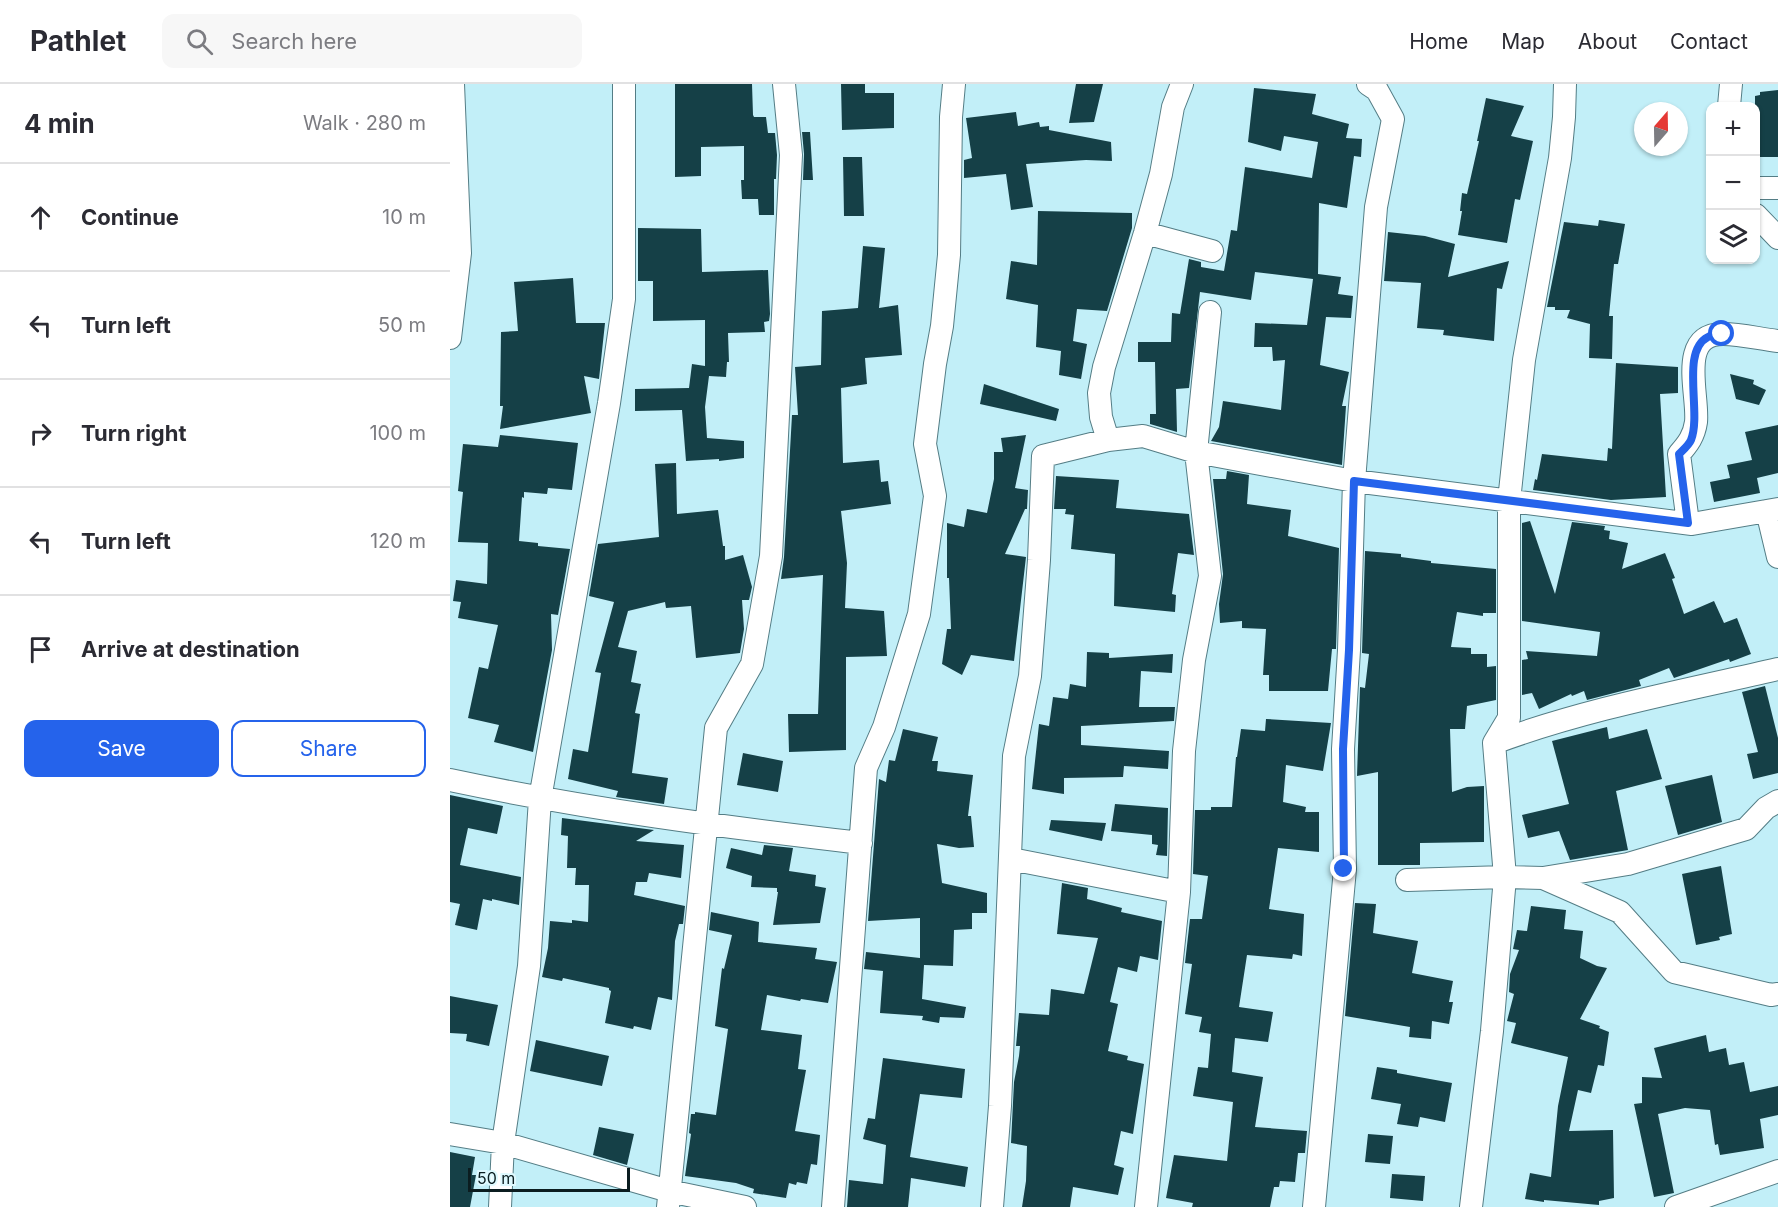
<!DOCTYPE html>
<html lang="en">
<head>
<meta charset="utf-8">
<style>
	body { margin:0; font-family:Inter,sans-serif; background:#f7f7f7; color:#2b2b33 }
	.controls { position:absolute; right:18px; top:18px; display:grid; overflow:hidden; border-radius:12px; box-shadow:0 2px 4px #0004 }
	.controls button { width:54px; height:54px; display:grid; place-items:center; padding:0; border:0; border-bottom:2px solid #e1e1e2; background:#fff; color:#2b2b33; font:30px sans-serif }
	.compass { position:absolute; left:1184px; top:18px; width:54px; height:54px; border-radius:50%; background:#fff; box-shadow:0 2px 4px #0004; rotate:20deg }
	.scale { position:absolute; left:18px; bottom:15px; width:162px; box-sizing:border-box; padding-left:6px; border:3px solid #0b1d20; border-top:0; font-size:16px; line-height:21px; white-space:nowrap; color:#0b1d20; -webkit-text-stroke:4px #def9fe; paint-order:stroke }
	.stop { position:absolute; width:18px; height:18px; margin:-14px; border:4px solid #2563eb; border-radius:50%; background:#fff }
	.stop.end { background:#2563eb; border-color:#fff; box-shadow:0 2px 6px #0008 }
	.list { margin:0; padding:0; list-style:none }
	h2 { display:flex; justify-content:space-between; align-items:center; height:78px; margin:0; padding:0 24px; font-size:26px }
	h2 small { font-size:20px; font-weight:400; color:#7c7c81 }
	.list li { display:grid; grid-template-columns:39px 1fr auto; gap:18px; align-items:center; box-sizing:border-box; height:108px; padding:0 24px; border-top:2px solid #e1e1e2 }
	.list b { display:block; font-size:22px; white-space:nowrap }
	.list em { font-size:20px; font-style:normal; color:#7c7c81 }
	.actions { display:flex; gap:12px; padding:18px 24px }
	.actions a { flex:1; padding:14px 0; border:2px solid #2563eb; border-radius:12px; text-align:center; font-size:21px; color:#2563eb }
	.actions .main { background:#2563eb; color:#fff }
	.icon { flex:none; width:33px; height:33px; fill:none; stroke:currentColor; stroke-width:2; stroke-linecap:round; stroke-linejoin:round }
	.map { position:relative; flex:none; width:1328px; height:1123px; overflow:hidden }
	header { display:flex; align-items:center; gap:36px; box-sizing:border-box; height:84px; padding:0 30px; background:#fff; border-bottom:2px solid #e1e1e2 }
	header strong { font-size:28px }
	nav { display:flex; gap:33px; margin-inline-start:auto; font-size:21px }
	.search { width:420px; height:54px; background:#f7f7f7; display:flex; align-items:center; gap:15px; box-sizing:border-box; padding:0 21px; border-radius:12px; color:#7c7c81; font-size:22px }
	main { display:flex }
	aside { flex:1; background:#fff }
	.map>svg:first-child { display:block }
	.building { fill:#154047 }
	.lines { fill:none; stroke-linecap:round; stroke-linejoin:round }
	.minor-casing { stroke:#547d85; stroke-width:24 }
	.minor { stroke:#fff; stroke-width:22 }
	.route { stroke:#2563eb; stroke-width:8 }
</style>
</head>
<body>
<header>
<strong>Pathlet</strong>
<div class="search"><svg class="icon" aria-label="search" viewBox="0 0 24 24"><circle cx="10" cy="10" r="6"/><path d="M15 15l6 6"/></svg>Search here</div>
<nav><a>Home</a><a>Map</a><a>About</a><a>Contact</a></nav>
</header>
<main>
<aside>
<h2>4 min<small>Walk · 280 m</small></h2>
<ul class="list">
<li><svg class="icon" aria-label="ahead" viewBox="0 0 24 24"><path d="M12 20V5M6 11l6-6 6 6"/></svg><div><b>Continue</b></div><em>10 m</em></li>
<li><svg class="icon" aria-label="left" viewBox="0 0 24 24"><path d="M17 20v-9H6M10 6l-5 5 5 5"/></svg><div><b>Turn left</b></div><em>50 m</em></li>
<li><svg class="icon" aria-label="right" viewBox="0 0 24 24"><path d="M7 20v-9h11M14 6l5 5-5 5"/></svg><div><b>Turn right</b></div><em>100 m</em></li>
<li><svg class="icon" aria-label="left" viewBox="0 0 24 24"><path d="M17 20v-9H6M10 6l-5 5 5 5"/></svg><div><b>Turn left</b></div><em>120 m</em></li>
<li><svg class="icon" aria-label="arrive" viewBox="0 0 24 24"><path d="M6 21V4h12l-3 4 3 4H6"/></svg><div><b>Arrive at destination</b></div></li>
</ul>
<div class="actions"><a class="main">Save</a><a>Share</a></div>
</aside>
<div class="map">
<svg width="1328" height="1123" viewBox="0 0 1328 1123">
	<rect width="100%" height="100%" fill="#c2eff8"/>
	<path class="building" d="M225,0H302L303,31L304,33H316L318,49H325L327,71L326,95H324V131H309L308,115H292L291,96H294V62L251,63V92L225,93Z
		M391,0H415V9H444V44L392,46Z
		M626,0H653L644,38L619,39Z
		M804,4L866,10L862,30L899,40L896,54L912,55L911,73L904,72L897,124L869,119L868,190L891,193L888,210L903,212L901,234L876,233L870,281L899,288L892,322H896L892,381L761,357L769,343L773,317L831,326L835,276L823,277L822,263H804L805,239L857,241L863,195L805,188L801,216L750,208L739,304L726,305L727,348L700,340V330H706L705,278H688V258H721L722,229L730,230L739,175L751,178V183L774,187L781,146L787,147L795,83L862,94L868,58L834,52L831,67L798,58Z
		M1328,6V73H1305V12L1310,11V8Z
		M1036,14L1074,22L1061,52L1083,57L1070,116L1065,115L1057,159L1008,151L1012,127H1010L1012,109L1017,110L1029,57H1027Z
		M566,28L568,42L589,38L590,43L599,42V46L661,58L662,77L636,76L576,80L583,123L561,126L556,90L514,94V76L522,74L516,34Z
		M352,48H360L363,96H353L354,70Z
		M393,73H412L414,132H394Z
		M588,127L682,129V144L657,227L627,225L623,257L637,260L631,295L609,291L611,267L586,263L588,221L556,215L561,177L587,181Z
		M1149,136L1175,140L1168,180H1164L1159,232H1163L1162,275L1139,274L1140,240L1117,234L1120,226H1105V223H1097L1114,138L1148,142Z
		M188,144L251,145L252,188L318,186L320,230L319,237L314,238L315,248L278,249L279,278H277L276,293L259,292L255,323L257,354L294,357V374L269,377V375L236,377L232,326L185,327V305L239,304L242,280L255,282V236L203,237V197H188Z
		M938,148L975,152L1005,160L998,193L1059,177L1052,205L1047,204L1044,257L993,251L994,246L967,244L971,199L934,197Z
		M413,162L435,164L429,224L448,221L452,271L415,274L417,300L391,304L393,379L429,376L431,398L438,397L441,420L391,427L397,479L395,524L434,527L437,572L396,573V666L339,668L338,630H368L373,491L331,495L334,473L342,331H348L345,283L371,281L372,227L408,224Z
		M123,194L126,239H155L149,295L134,292L141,329L50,345L53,322H50L51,248L68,247L64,198Z
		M1166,279L1228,283V309L1210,310L1216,413L1161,416L1083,406L1085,395L1087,396L1092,370L1157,377L1158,364L1162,365Z
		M1280,290L1304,296L1303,300L1316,306L1309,321L1286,315Z
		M534,300L609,325L606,337L530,320Z
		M1328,341V389L1307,394L1310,409L1264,418L1260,398L1280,394L1277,381L1302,376L1295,348Z
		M50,351L128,359L122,406L98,404L97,410L74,408V414L72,413L69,457L88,459V462L120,465L108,531L101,530L102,566L83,668L44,658L49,641L18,634L29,583L38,585L48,541L8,534L11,518L3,517L6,496L37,500L38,459L8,458L13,408L8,407L13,360L48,363Z
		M576,351L565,404L578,406L577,425H575L555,470L576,473L564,577L521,571L512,591L492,580L497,545H501L499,494H497V439L514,443L517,425L537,429L544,395V368H553L551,354Z
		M226,379L227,430L268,426L273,462H275V476L293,471L302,503L299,516H292L294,545L290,569L246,574L241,522L216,524L215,518L178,527L168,563L187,567L181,598L191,600L185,629L190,630L182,689L218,694L214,720L166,713L168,707L118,695L123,665L138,668L151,589L145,588L164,518L139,512L148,460L209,453L205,380Z
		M777,387L799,391L797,420L841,426L838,452L889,464L886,565H882L878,607H819V591H813L816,545L792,544V537L770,539L769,520L773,490L763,395H776Z
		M606,392L669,396L666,424L739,430L744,471L728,469L722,510L726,511L725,528L664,522L665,470L621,465L624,431L615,430L616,425H604Z
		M1080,437L1105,510L1122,438L1155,442L1154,446L1160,447L1159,455L1178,459L1172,485L1215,469L1225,494L1222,495L1234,530L1264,517L1274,539L1287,534L1301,570L1280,578L1279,575L1224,594L1219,584L1189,596L1191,602L1137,616L1134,607L1122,612L1121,610L1089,625L1082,609L1072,611V576L1078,575L1076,567L1147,572L1150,548L1072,537V439Z
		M915,467L951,470V473L981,477V479L1046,485V529H1033V532L1007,528L1001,563L1021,564V570H1037V583L1046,582V616L1017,622L1015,645H1000L1002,708L1017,703L1034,702V758L970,759V781H928V688L907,692L910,603L915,604L919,570L912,569Z
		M637,568L659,569V574L723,570L722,589L691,587L689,623H725L724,637L631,642V661L719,667L718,685L674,682L673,693L614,694V710L582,705L589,640L599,642L603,613L618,615L620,600L636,603Z
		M1315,602L1328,654V689L1303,695L1297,670L1308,668L1292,608Z
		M816,635L881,639L873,687L836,681L833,718L856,723L855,728H869V768L828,764L819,825L854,830L852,872L843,870L842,875L797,871L789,923L823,928L818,958L785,954L782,988L813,993L805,1043L857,1047L855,1069H848L845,1098L830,1097L829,1103H824L820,1123H742L743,1119L716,1114L724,1071L777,1077L783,1018L743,1012L748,983L758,984L761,950L749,948L752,933L735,930L742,880L735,879L740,835H752L758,792L743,790L745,726H761V723H782L786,673H787L791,645L815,647Z
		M1157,643L1159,655L1197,645L1212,695L1166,707L1178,766L1120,776L1109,747L1078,754L1072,731L1119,720L1102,657Z
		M453,645L488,653L482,677H488L487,687L523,691L518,732H521L524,763L509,764L487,760L492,799L537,809V829H522V845L504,846L503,882L474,881L472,915L516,923L514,934L490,933L489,939L472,936L473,932L430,929L433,887L414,885L416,868L470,874V834L418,837L429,695L436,698L439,676L445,677Z
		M293,669L333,677L328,708L287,701Z
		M1262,691L1272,738L1228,751L1215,702Z
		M0,711L53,722L47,750L18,744L10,781L71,793L69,821L42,815V817L33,815L27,846L5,841L10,820L0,818Z
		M665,720L718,724L717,772L706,771L708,761L702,760V751L661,747Z
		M112,734L204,746L186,757L234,761L231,794L199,789L197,798H186L184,811L235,822L233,840H229L225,857L222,916L208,913L201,946L184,942L183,945L155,939L161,907L159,906V904L113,894L112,897L92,893L98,864L100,837L122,839V836L138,838L139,801H125L126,784H117L118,752L111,751Z
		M601,736L656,739L652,757L599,746Z
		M314,761L343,764L339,787L366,791L365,802L376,804L370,839L323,841L328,808H327V804L301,803L302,792L276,784L281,764L312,771Z
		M1271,782L1282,850L1269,853L1270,856L1246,861L1232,790Z
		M612,799L638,804L637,815L672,824L671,828L712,837L708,876L690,872L687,888L668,883L660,918L668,920L658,967L678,972L677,976L694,980L683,1050L671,1047L664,1081L674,1084L668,1111L623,1103L620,1123H572L576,1097L577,1062L561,1059L564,998L569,972L570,962H566L569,929L599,931L601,905L634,910L648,854L607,850Z
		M905,819L926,820L923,849L968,857L962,889L1003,897L999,918H1003L999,940L982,937L981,955L959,953L960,943L895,932Z
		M1081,822L1116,826L1114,845L1133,847L1130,874L1147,882L1157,884L1130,935L1150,942L1149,944L1159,948L1154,982L1148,981L1141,1009L1128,1006L1119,1047L1163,1046L1164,1114L1149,1117V1121L1094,1116V1118L1075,1115L1080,1089L1101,1093L1108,1022L1118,973L1061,959L1066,939L1057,937L1064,910L1059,908L1060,890L1069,866L1063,865L1067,846L1077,847Z
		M261,828L309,838L308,858L367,864L365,875L387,878L378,919L351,915L350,917L317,911L311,946L352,951L348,985L356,986L345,1047L370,1051L367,1081L361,1080L357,1100L347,1098L346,1101L339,1099L336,1114L303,1109L304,1105L286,1099L235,1092L241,1050L239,1049L241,1030H245V1028L266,1031L278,945L265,942L272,884L274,885L282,851L259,846Z
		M0,912L48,921L39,962L16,957L17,950L0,949Z
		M1256,951L1259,968L1276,964L1279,981L1294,978L1300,1008L1328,1002V1031L1310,1035L1314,1064L1270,1071L1268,1060L1265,1061L1260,1026L1235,1024L1208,1030L1224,1109L1204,1113L1184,1020L1192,1019V993L1212,994L1204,964Z
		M86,956L159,972L152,1002L80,987Z
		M433,974L515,985L512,1014L470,1010L460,1073L518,1083L515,1103L461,1094L458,1123H397L399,1096L433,1100L436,1061L413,1055L418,1034L425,1035Z
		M927,983L947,986V989L1002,999L995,1038L970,1033L968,1043L947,1040L951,1020L921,1015Z
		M149,1043L184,1050L177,1081L143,1071Z
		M918,1050L943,1052L940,1080L915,1078Z
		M0,1068L25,1073L22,1091H26L20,1123H0Z
		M942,1090L975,1092L973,1117L940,1114Z"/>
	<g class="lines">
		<defs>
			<path id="minor" d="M1279,22L1281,0
				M1306,104H1328
				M1306,131L1328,154
				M695,149L762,167
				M0,254L10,169L3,0
				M658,356L651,333L649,309L654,283L695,149L711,90L723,23L732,0
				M1317,427L1328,473
				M1238,439L1229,370C1238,360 1244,352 1246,338C1249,311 1227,250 1273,250C1291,250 1310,255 1328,257
				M1044,659C1135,625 1233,607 1328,585
				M0,696C136,725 273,743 411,759
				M561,775L729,808
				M1093,794L1170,828L1224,888L1321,911L1328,910
				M957,796L1055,793L1093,794L1178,780L1296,745L1316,724L1328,717
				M0,1050L53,1059L219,1107L295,1123
				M50,1123L53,1059L79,882L90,715L159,319L174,215V0
				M218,1123L266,644L302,580L321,472L341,71L334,0
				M383,1123L416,684L434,643L469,530L485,412L475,360L485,280L492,242L499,171L501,33L504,0
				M542,1123L550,1022L564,672L580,592L589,476L593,372L658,356L693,352L746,368L904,397L1242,440L1328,425
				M696,1123L729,808L734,667L744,576L760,492L746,368L760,228
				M864,1123L895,785L893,665L899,566L904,397L926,123L943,35L927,6L918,0
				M1021,1123L1042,947L1055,793L1044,659L1059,634V417L1074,276L1110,74L1114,33L1115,0
				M1226,1123L1328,1087"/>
		</defs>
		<use href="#minor" class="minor-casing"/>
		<use href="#minor" class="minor"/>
	</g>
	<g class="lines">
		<path class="route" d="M894,785L893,665L899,566L904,397L1238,439L1229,370C1233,366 1239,361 1241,356C1252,329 1230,267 1258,253C1262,251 1268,251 1272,250"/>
	</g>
</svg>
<div class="controls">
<button>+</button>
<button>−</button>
<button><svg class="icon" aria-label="layers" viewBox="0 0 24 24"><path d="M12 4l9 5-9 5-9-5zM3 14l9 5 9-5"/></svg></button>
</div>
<svg class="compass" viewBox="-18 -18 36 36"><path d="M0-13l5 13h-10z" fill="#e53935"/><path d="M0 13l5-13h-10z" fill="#7c7c81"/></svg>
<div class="scale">50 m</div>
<div class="stop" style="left:1272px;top:250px"></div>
<div class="stop end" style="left:894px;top:785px"></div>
</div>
</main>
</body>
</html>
